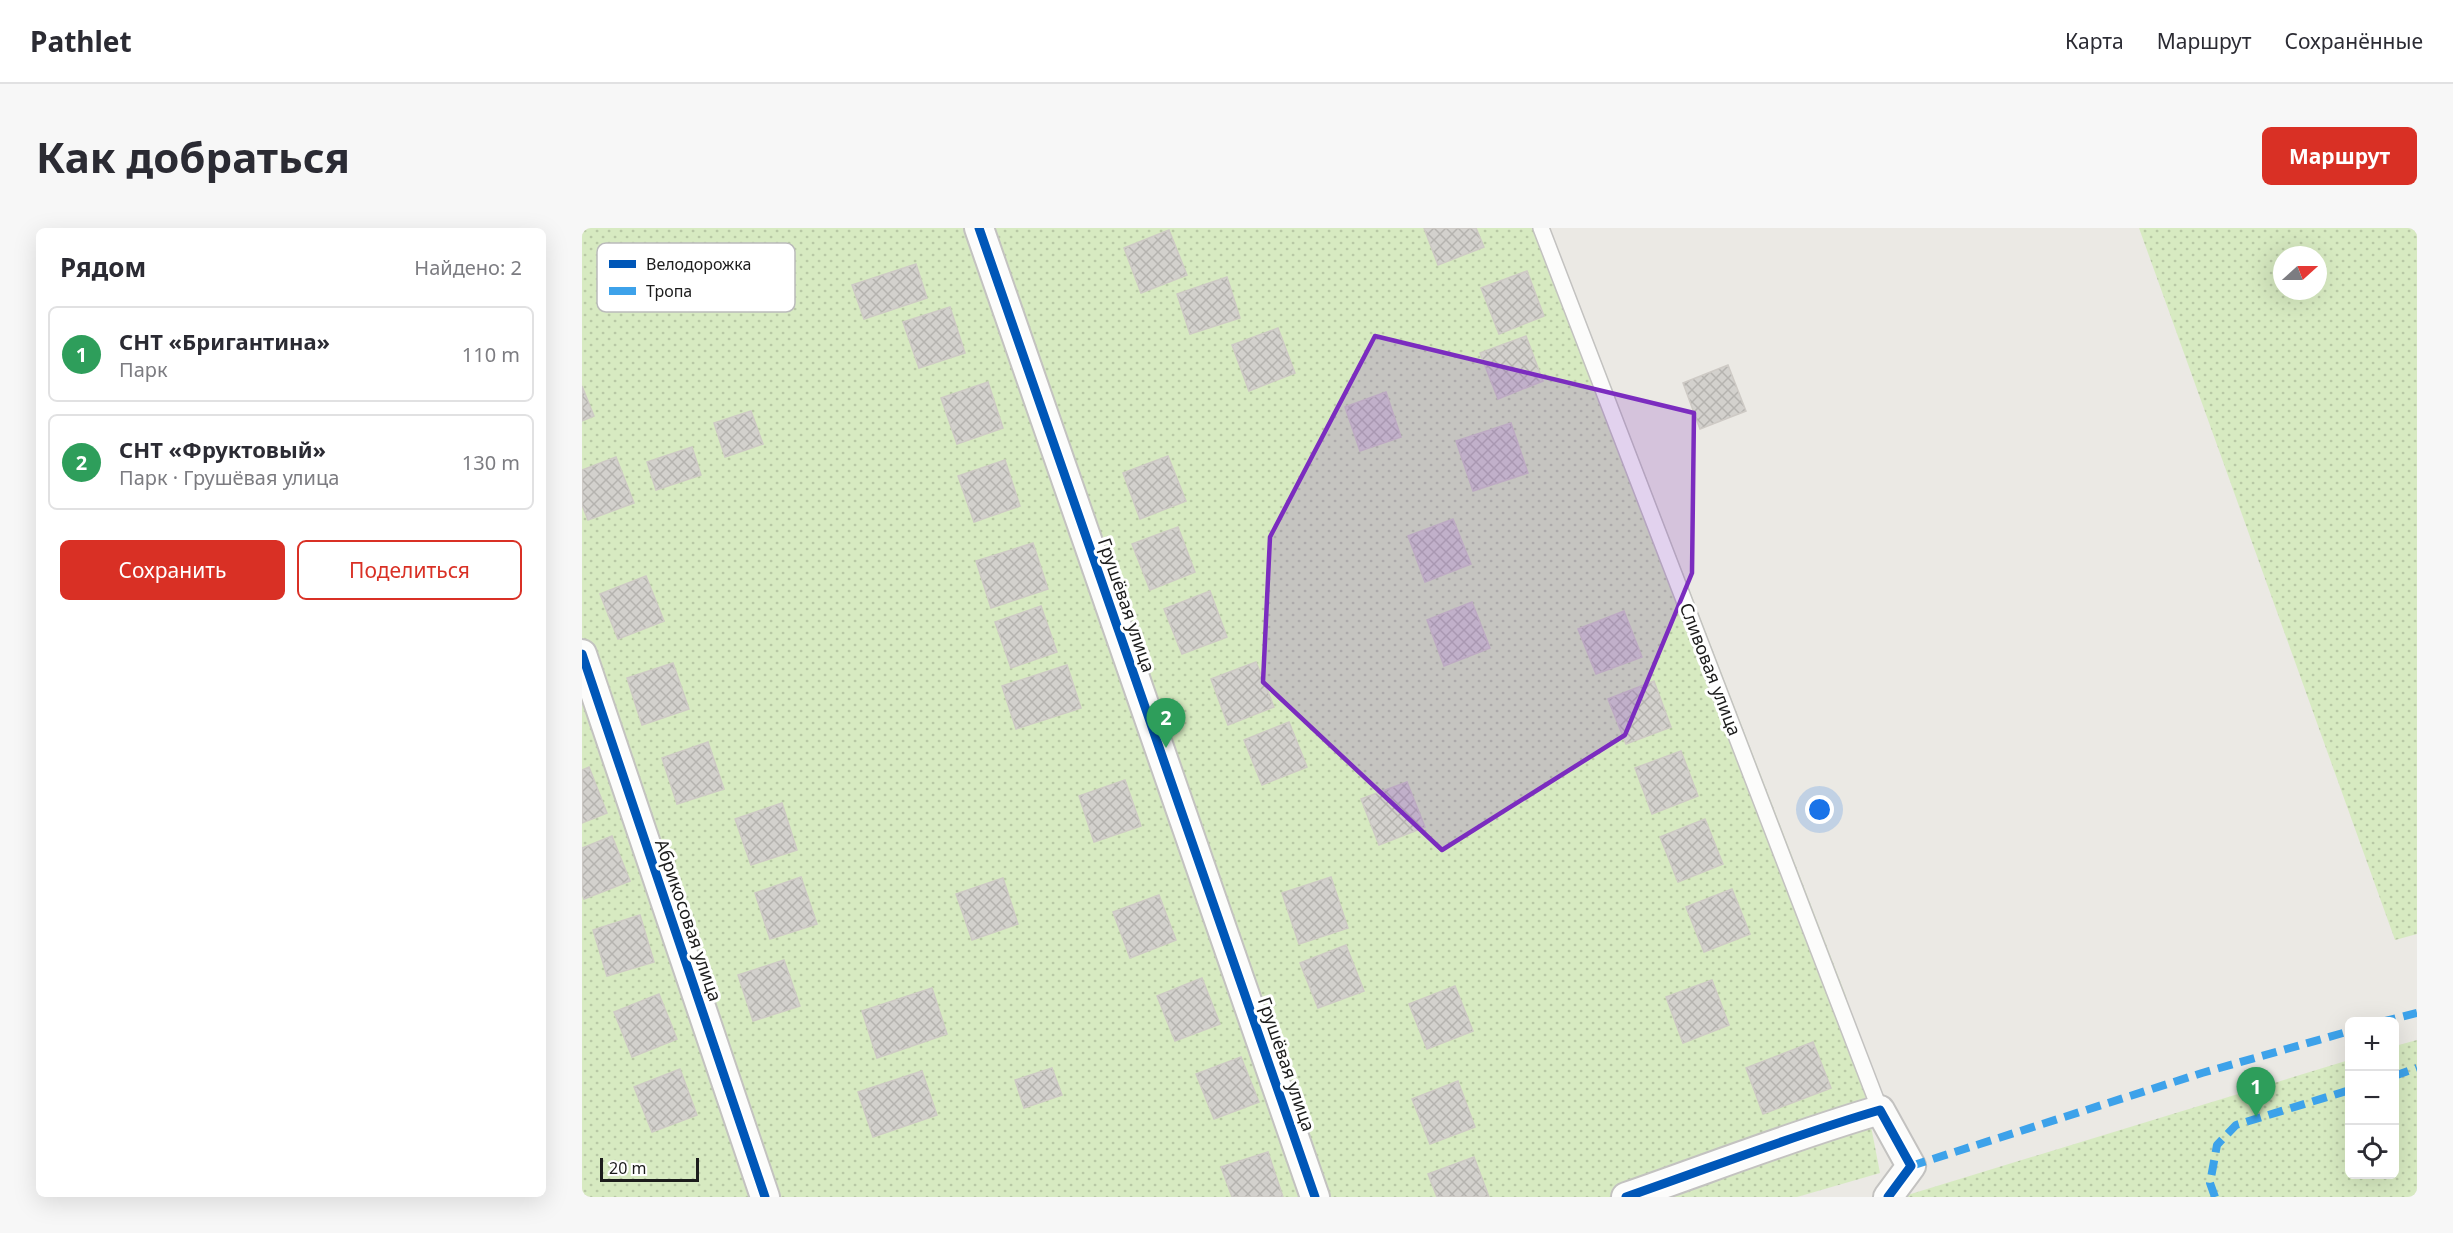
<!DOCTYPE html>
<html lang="ru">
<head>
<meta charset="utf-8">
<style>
	body { margin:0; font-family:"Noto Sans",sans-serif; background:#f7f7f7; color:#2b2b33 }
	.controls { position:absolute; right:18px; bottom:18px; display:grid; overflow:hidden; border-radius:9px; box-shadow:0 6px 24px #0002 }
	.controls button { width:54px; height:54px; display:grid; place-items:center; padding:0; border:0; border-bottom:2px solid #e1e1e2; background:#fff; color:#2b2b33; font:30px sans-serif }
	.compass { position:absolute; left:1691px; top:18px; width:54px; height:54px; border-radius:50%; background:#fff; box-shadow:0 6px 24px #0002; rotate:69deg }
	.scale { position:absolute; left:18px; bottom:15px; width:99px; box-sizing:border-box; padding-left:6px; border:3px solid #1c1c1c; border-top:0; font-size:16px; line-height:21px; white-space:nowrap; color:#1c1c1c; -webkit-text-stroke:4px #fff; paint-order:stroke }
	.you { position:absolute; left:1238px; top:582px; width:21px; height:21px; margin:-15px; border:4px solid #fff; border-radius:50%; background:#1a73e8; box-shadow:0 0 0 9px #1a73e833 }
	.badge { display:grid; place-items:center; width:39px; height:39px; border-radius:50%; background:#d93025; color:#fff; font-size:20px; font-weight:700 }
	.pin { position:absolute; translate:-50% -50px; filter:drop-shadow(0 2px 3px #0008) }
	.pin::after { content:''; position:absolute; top:32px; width:21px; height:18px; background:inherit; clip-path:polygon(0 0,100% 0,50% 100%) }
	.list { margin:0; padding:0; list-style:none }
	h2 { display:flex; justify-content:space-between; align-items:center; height:78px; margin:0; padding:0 24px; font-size:26px }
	h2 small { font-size:20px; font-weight:400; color:#7c7c81 }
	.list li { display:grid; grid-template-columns:39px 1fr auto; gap:18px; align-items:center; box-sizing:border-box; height:96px; margin:0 12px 12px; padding:0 12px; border:2px solid #e1e1e2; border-radius:9px }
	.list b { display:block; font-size:22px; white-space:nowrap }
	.list p { margin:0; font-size:20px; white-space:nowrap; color:#7c7c81 }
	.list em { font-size:20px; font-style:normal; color:#7c7c81 }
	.actions { display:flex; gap:12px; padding:18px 24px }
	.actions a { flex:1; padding:14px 0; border:2px solid #d93025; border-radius:9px; text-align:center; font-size:21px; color:#d93025 }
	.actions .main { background:#d93025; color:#fff }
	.icon { flex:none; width:33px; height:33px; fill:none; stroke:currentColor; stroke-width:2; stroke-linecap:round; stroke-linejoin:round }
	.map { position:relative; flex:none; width:1835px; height:969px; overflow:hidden; border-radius:9px }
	header { display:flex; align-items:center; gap:36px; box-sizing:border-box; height:84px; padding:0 30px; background:#fff; border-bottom:2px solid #e1e1e2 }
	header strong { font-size:28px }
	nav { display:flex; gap:33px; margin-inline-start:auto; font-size:21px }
	.intro { display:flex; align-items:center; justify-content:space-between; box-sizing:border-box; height:144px; padding:0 36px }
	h1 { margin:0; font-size:42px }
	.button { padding:15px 27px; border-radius:9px; background:#d93025; color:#fff; font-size:21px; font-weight:700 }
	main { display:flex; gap:36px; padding:0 36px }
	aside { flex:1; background:#fff; border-radius:9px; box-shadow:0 6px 24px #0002 }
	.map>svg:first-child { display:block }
	.garden { fill:url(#garden-dots); fill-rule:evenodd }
	.building { fill:url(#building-cross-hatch); stroke:#cecac5; stroke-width:1.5 }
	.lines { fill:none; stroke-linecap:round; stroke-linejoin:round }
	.lane-casing { stroke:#c3c2c0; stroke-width:18 }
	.street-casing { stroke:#c3c2c0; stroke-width:32 }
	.lane { stroke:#fcfcfb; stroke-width:15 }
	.street { stroke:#fcfcfb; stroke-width:28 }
	.quiet { stroke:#3da2ea; stroke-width:8; stroke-dasharray:15 8; stroke-linecap:butt }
	.cycleway-casing { stroke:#fff; stroke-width:13 }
	.cycleway { stroke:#0057b8; stroke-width:9 }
	.marked { fill:#7b2cbf; fill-opacity:0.2; stroke:#7b2cbf; stroke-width:4.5; stroke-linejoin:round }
	.labels { text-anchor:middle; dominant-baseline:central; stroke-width:6; stroke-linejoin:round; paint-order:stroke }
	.street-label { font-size:18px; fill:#1c1c1c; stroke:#fff }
	.key { fill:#fff; stroke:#bbb; stroke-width:1.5 }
	.key-label { font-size:16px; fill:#1c1c1c }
</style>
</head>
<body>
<header>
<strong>Pathlet</strong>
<nav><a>Карта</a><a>Маршрут</a><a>Сохранённые</a></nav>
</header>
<div class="intro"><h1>Как добраться</h1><a class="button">Маршрут</a></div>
<main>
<aside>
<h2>Рядом<small>Найдено: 2</small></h2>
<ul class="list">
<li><span class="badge" style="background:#2e9e5b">1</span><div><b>СНТ «Бригантина»</b><p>Парк</p></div><em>110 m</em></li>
<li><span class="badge" style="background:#2e9e5b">2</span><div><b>СНТ «Фруктовый»</b><p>Парк · Грушёвая улица</p></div><em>130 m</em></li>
</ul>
<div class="actions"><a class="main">Сохранить</a><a>Поделиться</a></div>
</aside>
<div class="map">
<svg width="1835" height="969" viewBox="0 0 1835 969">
	<defs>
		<pattern id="garden-dots" width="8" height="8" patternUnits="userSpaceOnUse" patternTransform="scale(1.5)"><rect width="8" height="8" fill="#d7eac1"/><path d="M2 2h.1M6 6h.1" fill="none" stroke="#b8c8a5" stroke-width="1.8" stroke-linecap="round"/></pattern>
		<pattern id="building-cross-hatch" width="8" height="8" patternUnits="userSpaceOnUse" patternTransform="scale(1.5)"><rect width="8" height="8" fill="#d3d1cd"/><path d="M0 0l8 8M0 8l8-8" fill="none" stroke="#b5b3af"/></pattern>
	</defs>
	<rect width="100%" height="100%" fill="#ebe9e4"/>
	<path class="garden" d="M0,0H968L1264,768L1298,945L1215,969H0Z
		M1557,0H1835V706L1813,712ZM1700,27H1736V63H1700Z
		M1835,812V969H1319L1767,832L1768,946H1812L1813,818Z"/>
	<path class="building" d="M842,0H894L902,19L856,37Z
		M587,2L605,47L559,65L542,20Z
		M334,36L345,70L282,91L270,57Z
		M945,43L962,88L917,106L899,60Z
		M645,49L658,90L608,106L595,66Z
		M368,79L383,125L337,140L321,94Z
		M696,100L713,145L667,163L650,117Z
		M944,108L961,153L916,171L898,125Z
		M1146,137L1164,183L1118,201L1101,155Z
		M406,154L421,200L375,216L359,170Z
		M0,158L12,188L0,193Z
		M804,164L819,209L778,223L763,179Z
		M169,183L181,216L143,229L132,195Z
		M929,195L946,245L891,263L874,213Z
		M110,219L119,247L74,262L65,234Z
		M586,228L604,273L558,291L541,245Z
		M34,229L52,275L6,292L0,277V242Z
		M423,232L438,278L392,294L376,248Z
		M871,291L889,336L843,354L826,308Z
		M596,299L613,344L568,362L550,316Z
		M451,315L466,361L409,380L394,333Z
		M64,348L82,393L36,411L18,366Z
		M628,363L645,409L600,426L582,381Z
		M890,374L908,420L862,438L845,392Z
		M459,378L475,424L429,440L413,394Z
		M1042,383L1060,429L1014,446L996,401Z
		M674,434L692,479L646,497L629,451Z
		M91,435L107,481L60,497L45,450Z
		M485,437L499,480L434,501L420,458Z
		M1072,453L1089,499L1044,516L1026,471Z
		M707,494L725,539L680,557L662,512Z
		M126,514L142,561L95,576L80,530Z
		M1099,523L1116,568L1070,586L1053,540Z
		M7,539L25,585L0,595V542Z
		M543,552L559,598L512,614L497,568Z
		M825,554L843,599L797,617L779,571Z
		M200,575L215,622L169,637L153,591Z
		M1123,591L1141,636L1096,654L1078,609Z
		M30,608L48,653L2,671L0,666V620Z
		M219,649L235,696L188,711L173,665Z
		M749,649L766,700L717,716L700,665Z
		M421,650L436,696L390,712L374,666Z
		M1150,661L1168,706L1122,724L1104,679Z
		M577,667L594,712L548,730L531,684Z
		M58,687L72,734L25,748L11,702Z
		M764,717L782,763L736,780L718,735Z
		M202,732L218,778L171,793L156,747Z
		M620,750L638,796L593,813L575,768Z
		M1130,752L1147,797L1101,815L1084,769Z
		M873,758L891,803L845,821L827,776Z
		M350,760L365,806L295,830L280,783Z
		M77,766L95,811L50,829L32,784Z
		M1231,814L1249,860L1181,886L1164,840Z
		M659,829L677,874L632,891L614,846Z
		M470,840L480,867L442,880L433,852Z
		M98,841L115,887L70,904L52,859Z
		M340,843L355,887L291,909L276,864Z
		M876,853L893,899L848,916L830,871Z
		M686,924L701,969H650L639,939Z
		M892,929L907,969H855L846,946Z"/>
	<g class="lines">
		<defs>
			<path id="lane" d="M959,0L1298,882"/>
			<path id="street" d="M397,0L733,969
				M0,426L183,969
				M1044,969C1128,940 1212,907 1298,882L1329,938L1306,969"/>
		</defs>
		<use href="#lane" class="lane-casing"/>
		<use href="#street" class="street-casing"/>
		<use href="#lane" class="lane"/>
		<use href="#street" class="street"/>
		<path class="quiet" d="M1799,794L1835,785
			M1812,848L1835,840
			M1329,938L1620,845L1768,803
			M1633,969L1628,955L1635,917L1654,897L1768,862"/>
		<defs>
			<path id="cycleway" d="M397,0L733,969
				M0,426L183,969
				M1044,969C1128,940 1212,907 1298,882L1329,938L1306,969"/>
		</defs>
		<use href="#cycleway" class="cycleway-casing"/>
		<use href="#cycleway" class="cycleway"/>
	</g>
	<path class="marked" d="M793,108L1112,185L1110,345L1043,507L860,622L681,454L688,309Z"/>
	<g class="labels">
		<g class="street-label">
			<text transform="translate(545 377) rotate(71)">Грушёвая улица</text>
			<text transform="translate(1129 441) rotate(69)">Сливовая улица</text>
			<text transform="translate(107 692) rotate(71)">Абрикосовая улица</text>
			<text transform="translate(705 836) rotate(71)">Грушёвая улица</text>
		</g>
	</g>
	<rect x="15" y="15" width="198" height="69" rx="9" class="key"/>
	<rect x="27" y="32" width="27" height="8" fill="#0057b8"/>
	<rect x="27" y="59" width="27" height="8" fill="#3da2ea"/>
	<g class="key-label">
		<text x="64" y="42">Велодорожка</text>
		<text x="64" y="69">Тропа</text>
	</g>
</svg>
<div class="controls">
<button>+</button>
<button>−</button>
<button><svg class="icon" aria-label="locate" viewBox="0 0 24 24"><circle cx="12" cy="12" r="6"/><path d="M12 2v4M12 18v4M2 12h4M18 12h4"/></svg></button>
</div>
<svg class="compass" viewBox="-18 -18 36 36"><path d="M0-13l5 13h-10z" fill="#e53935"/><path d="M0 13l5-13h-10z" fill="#7c7c81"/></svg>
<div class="scale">20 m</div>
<div class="you"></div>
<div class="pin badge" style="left:1674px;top:889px;background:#2e9e5b">1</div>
<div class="pin badge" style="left:584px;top:520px;background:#2e9e5b">2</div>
</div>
</main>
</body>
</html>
